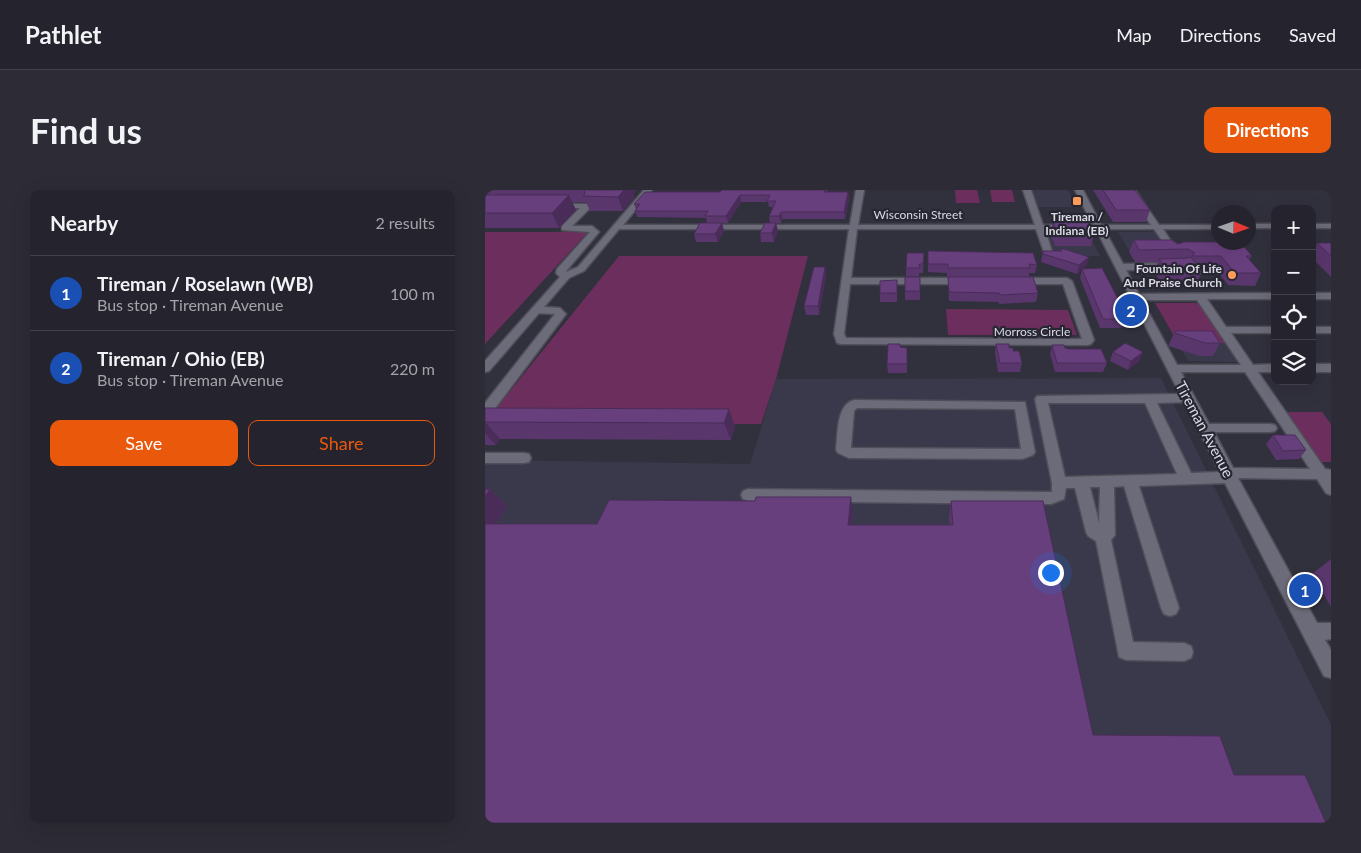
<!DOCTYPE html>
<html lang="en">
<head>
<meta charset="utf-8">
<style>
	body { margin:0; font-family:Lato,sans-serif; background:#2d2c36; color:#f1f3f6 }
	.controls { position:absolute; right:15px; top:15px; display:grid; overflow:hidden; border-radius:10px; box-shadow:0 5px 20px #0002 }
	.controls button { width:45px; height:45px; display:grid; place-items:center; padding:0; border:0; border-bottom:1px solid #42414a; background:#25242e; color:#f1f3f6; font:25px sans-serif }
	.compass { position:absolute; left:726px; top:15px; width:45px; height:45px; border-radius:50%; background:#25242e; box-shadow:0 5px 20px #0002; rotate:92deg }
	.you { position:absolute; left:565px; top:382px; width:18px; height:18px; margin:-12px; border:4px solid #fff; border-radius:50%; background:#1a73e8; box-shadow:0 0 0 8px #1a73e833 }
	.badge { display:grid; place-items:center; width:32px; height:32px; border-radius:50%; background:#ea580c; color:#fff; font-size:16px; font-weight:700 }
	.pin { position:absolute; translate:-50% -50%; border:2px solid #fff; box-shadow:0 1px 5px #0006 }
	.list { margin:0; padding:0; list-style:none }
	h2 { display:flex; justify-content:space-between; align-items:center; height:65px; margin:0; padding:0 20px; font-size:21px }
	h2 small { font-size:16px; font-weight:400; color:#a3a4aa }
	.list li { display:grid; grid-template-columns:32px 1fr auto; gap:15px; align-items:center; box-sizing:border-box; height:75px; padding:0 20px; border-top:1px solid #42414a }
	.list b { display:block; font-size:19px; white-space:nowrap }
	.list p { margin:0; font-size:16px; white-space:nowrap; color:#a3a4aa }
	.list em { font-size:16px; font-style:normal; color:#a3a4aa }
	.actions { display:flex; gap:10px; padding:15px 20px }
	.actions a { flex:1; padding:11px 0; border:1px solid #ea580c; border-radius:10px; text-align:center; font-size:18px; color:#ea580c }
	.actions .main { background:#ea580c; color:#fff }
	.icon { flex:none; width:28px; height:28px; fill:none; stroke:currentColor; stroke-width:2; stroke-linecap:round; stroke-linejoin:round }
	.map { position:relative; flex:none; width:846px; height:633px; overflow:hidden; border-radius:10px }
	header { display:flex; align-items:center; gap:30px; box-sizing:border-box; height:70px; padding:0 25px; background:#25242e; border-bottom:1px solid #42414a }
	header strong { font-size:24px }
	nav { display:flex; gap:28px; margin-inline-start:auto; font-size:18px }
	.intro { display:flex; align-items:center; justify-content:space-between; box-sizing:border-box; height:120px; padding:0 30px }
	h1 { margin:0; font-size:35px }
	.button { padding:12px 22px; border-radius:10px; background:#ea580c; color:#fff; font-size:18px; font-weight:700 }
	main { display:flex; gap:30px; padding:0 30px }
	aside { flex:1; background:#25242e; border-radius:10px; box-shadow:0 5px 20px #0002 }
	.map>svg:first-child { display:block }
	.built { fill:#3a384b }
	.green { fill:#6c2e5c }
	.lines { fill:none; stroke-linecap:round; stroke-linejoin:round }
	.minor-casing { stroke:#4f4e59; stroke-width:3 }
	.minor { fill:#6c6b79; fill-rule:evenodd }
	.wall { fill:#59366c }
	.shaded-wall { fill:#492c58 }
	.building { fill:#683f7d; stroke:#492c58 }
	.poi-dot { fill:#ff9b5a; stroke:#272633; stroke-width:2 }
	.labels { text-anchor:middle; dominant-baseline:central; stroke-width:4.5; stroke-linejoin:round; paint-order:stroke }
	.far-street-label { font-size:12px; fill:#dbdae3; stroke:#272633 }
	.far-poi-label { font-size:12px; font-weight:bold; fill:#dbdae3; stroke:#272633 }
	.street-label { font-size:15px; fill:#dbdae3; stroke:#272633 }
</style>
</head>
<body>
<header>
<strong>Pathlet</strong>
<nav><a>Map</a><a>Directions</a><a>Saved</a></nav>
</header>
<div class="intro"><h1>Find us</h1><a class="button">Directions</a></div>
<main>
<aside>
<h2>Nearby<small>2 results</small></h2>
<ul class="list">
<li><span class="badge" style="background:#1a4fb4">1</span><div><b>Tireman / Roselawn (WB)</b><p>Bus stop · Tireman Avenue</p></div><em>100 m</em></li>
<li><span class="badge" style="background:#1a4fb4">2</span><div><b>Tireman / Ohio (EB)</b><p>Bus stop · Tireman Avenue</p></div><em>220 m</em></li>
</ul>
<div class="actions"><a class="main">Save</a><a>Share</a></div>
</aside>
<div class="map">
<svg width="846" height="633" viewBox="0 0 846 633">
	<rect width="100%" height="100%" fill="#31303d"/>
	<path class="built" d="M543,0H583L591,17H549Z
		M559,42H603L615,66H568Z
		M633,42H669L683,61L707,83H658Z
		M693,153H741L753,172L703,171Z
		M676,188L846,535V633H0V270L265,274L291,189Z"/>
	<path class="green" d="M470,0H492L495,13H471Z
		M505,0H527L530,12H507Z
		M0,42H103L0,154Z
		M134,66H323L291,189L276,234L0,235V232Z
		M670,113H714L741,153H693Z
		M461,119L583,120L592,145H463Z
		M798,222H837L846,234V272H832Z"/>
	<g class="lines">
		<defs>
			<path id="minor" d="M159,0H167L138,35H365L371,0H379L373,35H550L538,0H546L558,35H608L590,0H598L616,35H666L642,0H650L674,35H734V39H678L693,62L689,65L686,64L669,39H619L638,74L690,73L695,76L690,79L641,80L654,104L790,103V109H722L741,137H790V143H746L768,175L790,174V182H773L840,279L846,280V305L841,303L832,289L753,288L832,433H846V449L840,450L846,460V488L839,486L740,293L654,296L694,418L691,424L685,426L679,424L676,418L639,296L629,297L630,345L626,350L648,452L699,453L706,456L708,462L706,468L699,471L641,470L634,467L611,351L603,346L601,342L590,298H581L579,309L566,314L263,311L258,309L256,305L258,301L263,299L567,302V293L550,209L552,206L695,204L611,39H560L568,65L564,68L560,65L551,39H372L366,88H482L487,91L482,94H365L359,144L361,148L597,149L578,94H528L523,91L528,88H582L587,91L609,150L606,154L602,155L356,154L352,153L349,144L364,39H134L99,81L84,88L59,117L75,118L81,124L5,225L0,226V213L70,124L54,123L4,181L0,182V171L75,87L71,83L72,79L105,42L77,40V36L95,18H70L66,16L67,14H105V18L87,36H107L114,42L82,80L81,82L93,77ZM657,110H712L756,175H692ZM696,182H760L825,279L748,278L729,242H785L790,241L792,238L790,235L785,234H724ZM699,212L735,282L706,283L672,213ZM563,213H660L692,284L580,287ZM605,297H615L614,333Z
				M764,34H790V38H764Z
				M827,34H846V38H827Z
				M827,103H846V109H827Z
				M827,137H846V143H827Z
				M827,174H846V182H827Z
				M369,210L540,212L550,262L548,265L537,269L364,268L353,263L351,260C353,244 351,215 369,210ZM372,218L530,219L536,259L366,258L369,221Z
				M0,263H39L44,264L46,268L44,272L39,273H0Z"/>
		</defs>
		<use href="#minor" class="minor-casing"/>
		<use href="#minor" class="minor"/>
	</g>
	<path class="wall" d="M0,0H152L148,4L149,8L138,21H105L101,12H87L91,20L74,38H0Z
		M237,0H343L342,2H363L364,9L360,29H297L296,33H291L293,41L289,52H276L275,43L285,33L284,26L288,17H284L283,12H256L243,33H237L239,41L233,52H211L209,44L222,33L221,28L152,27L150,21L151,19L149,14L235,2Z
		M608,0H650L665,20L661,32H628Z
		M568,32L609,44L606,56H570L565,43Z
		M649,50L693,54L767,66L764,70L776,83L770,96L743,95L730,78L714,79L717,82L711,94H677L669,81L673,72H650L644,62Z
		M832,53H846V87L827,68V61Z
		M576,58L602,75L597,79L634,111L633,115L640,129L636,138H615L595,88L597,79L592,84L556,72L558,61H575Z
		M443,61L552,75L550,83H544V87H462V83L443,82Z
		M439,63L438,83H434V86H421V78Z
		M340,77L341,86L334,125H321L319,116Z
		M435,87V110H420V101Z
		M463,87L553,103L551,112L514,114L513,112L464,111Z
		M412,90V112H395V103Z
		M690,141L735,153L728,166H714L684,156V154Z
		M511,154L524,158L528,161L537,173L535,182H513L510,163Z
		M567,155L580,158L622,173L618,182H570L565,164Z
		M415,157L422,158V183H403L402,174Z
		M628,162H658L654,171L643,180L625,171Z
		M0,218L244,219L250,237L246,250L15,249L11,255H0Z
		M788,245L821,260L814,269L791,270L781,254Z
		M5,299L22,316L11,334H112L368,324L367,335H465L464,328L466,311L608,545L749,585L0,633Z
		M846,369V417L827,384Z"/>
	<path class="shaded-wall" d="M139,0H152L148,4L149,8L138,21L133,7Z
		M363,2L364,9L360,29L359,22Z
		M84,5L91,20L74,38L67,23Z
		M255,5L256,12L243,33L241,26Z
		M296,22L297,29L296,33L294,26Z
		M237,33L239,41L233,52L230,44Z
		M291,33L293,41L289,52L287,43Z
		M604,67L602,75L592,84L594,75Z
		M340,77L341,86L334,125L333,116Z
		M658,162L654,171L643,180L646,171Z
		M244,219L250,237L246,250L239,233Z
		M0,232L15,249L11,255L0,243Z
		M5,299L22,316L0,350V307Z
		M366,307L368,324L366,351L363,335Z"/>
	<path class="building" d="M99,0H139L133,7L98,6L100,4Z
		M237,0H340L339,2H363L359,22H296L294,26H284L291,11H282L285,5H255L241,26H220L223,21H150L155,14H149L160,2H235Z
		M618,0H650L665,20H631Z
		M0,5H84L67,23H0Z
		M568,32H603L609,44H573Z
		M215,33H237L230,44H209Z
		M280,33H291L287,43H275Z
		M649,50H687L693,54L699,52H755L767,66H761L776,83H750L736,66H707L710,63L703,59L654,60Z
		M832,53H846V66Z
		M576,58L604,67L594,75L558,64V61H577Z
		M443,61L548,63L552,75L544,74L545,78H463V74H443Z
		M422,63H439L438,74H434L435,78H421Z
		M706,67L717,82L682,81L674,69L703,68Z
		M329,77H340L333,116H319Z
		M617,78L634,111H631L640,129H618L597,79Z
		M420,87H435V101H420Z
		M463,87H548L553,103L515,105L514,103L464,102Z
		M412,90V103H395V91Z
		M690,141H727L735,153H720L690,143Z
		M640,153L658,162L646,171L628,162Z
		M403,154H415V157L422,158V174H402Z
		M511,154H524V158H528V161H534L537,173H515Z
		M567,155H579L580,158L584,159H616L622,173H572Z
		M0,218L244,219L239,233L0,232Z
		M788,245H810L821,260L798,261Z
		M0,299H5L0,307Z
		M271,307H366L363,335H468L466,311H558L608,545L735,546L749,585H820L841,633H0V334H112L124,310L270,311Z"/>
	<g class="poi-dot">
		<rect x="587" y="6" width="10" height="10" rx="2.5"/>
		<circle cx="747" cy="85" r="5"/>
	</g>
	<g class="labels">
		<g class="far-street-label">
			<text x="433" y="24">Wisconsin Street</text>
			<text x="547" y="141">Morross Circle</text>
		</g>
		<g class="far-poi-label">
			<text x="592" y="26">Tireman /<tspan x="592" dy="14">Indiana (EB)</tspan></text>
			<text x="737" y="78" text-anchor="end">Fountain Of Life<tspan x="737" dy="14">And Praise Church</tspan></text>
		</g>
		<g class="street-label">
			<text transform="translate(720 239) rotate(62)">Tireman Avenue</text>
		</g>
	</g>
</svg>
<div class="controls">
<button>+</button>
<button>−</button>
<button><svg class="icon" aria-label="locate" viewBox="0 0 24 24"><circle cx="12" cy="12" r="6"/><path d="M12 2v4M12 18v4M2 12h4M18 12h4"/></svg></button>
<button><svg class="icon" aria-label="layers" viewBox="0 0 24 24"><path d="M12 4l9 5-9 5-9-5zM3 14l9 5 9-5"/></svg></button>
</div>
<svg class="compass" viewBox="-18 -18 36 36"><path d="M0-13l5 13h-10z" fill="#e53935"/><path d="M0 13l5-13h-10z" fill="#a3a4aa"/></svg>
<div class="you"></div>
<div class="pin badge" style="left:820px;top:400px;background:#1a4fb4">1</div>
<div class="pin badge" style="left:646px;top:120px;background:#1a4fb4">2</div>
</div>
</main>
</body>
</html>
